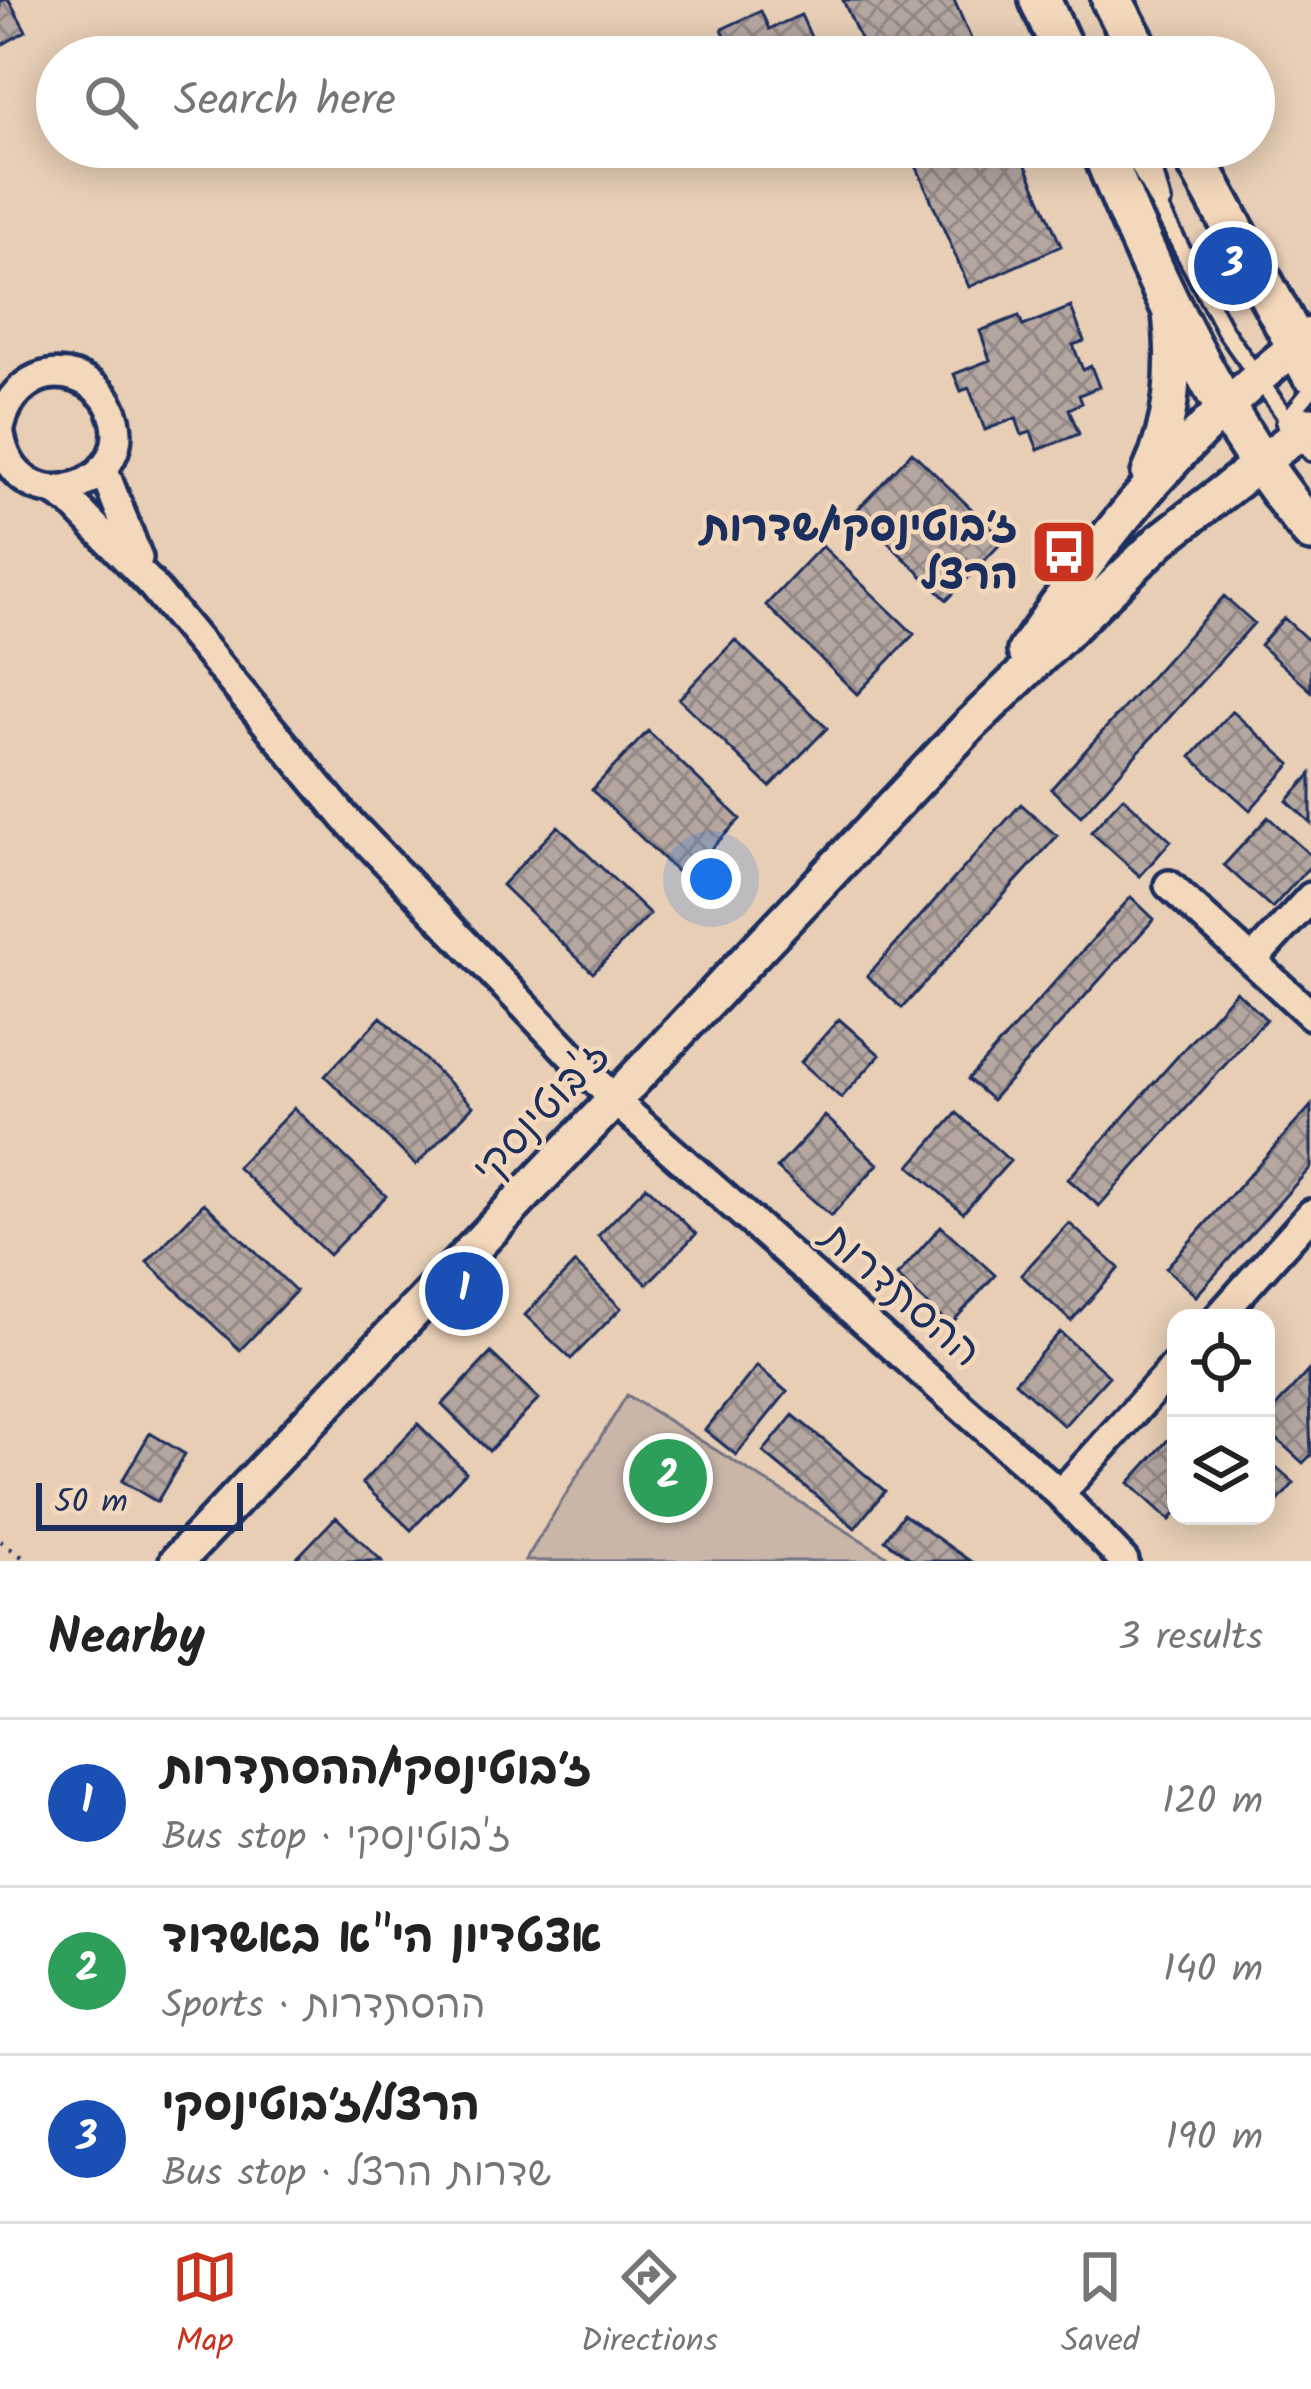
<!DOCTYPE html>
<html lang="en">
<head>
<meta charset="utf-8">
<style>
	body { margin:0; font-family:Kalam,"Playpen Sans Hebrew",sans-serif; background:#f6f6f6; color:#222 }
	.controls { position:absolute; right:36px; bottom:36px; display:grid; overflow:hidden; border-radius:24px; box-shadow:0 6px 30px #0003 }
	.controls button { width:108px; height:108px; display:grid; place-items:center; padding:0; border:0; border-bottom:3px solid #e0e0e0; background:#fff; color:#222; font:60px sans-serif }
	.scale { position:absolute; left:36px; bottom:30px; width:207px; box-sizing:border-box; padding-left:12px; border:6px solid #1b2f5e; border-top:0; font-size:33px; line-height:42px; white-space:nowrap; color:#1b2f5e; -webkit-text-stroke:9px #f4d8bb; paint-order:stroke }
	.you { position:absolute; left:711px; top:879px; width:42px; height:42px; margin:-30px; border:9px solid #fff; border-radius:50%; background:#1a73e8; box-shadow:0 0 0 18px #1a73e833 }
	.badge { display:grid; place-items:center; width:78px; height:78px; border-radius:50%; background:#c8321e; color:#fff; font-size:39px; font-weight:700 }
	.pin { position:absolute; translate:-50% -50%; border:6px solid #fff; box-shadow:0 3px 12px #0006 }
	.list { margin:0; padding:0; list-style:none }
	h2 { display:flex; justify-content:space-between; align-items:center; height:156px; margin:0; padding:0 48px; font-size:51px }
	h2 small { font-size:39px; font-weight:400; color:#767676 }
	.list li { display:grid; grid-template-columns:78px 1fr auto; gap:36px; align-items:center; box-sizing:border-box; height:168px; padding:0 48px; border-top:3px solid #e0e0e0 }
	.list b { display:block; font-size:45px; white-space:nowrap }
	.list p { margin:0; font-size:39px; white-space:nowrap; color:#767676 }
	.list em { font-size:39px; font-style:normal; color:#767676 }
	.icon { flex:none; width:66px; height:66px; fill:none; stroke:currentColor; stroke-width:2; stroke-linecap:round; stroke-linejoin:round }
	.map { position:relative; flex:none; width:1311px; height:1561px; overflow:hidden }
	.search { position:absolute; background:#fff; box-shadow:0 6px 30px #0003; left:36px; right:36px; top:36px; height:132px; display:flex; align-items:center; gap:30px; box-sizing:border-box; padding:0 42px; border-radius:66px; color:#767676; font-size:45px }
	.sheet { height:660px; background:#fff }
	nav { display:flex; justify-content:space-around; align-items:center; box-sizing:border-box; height:168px; border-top:3px solid #e0e0e0; background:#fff; font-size:33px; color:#767676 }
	nav a { display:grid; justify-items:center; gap:6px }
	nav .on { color:#c8321e }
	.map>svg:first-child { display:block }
	.park { fill:#c9b6a9; stroke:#727284; stroke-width:3 }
	.building { fill:url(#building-cross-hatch); stroke:#1b2f5e; stroke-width:3 }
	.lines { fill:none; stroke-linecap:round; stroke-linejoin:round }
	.service-casing { stroke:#1b2f5e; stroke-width:22 }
	.minor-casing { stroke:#1b2f5e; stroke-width:36 }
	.tertiary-casing { stroke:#1b2f5e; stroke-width:42 }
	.secondary-casing { stroke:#1b2f5e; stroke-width:48 }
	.path { stroke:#1b2f5e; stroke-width:4.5; stroke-dasharray:3 9; stroke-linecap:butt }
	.service { stroke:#f4d8bb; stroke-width:14 }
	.minor { stroke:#f4d8bb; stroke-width:27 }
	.tertiary { stroke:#f4d8bb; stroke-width:33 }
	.secondary { stroke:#f4d8bb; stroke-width:39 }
	.labels { text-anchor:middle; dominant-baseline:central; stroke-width:9; stroke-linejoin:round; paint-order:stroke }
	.poi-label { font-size:42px; font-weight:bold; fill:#1b2f5e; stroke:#f4d8bb; text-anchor:end }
	.street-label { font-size:42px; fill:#1b2f5e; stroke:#f4d8bb }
</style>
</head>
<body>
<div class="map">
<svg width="1311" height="1561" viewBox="0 0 1311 1561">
	<defs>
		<pattern id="building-cross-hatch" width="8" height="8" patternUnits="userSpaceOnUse" patternTransform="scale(3)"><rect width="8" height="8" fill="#b5a6a0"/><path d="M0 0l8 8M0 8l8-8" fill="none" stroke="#928886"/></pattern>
	</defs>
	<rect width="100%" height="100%" fill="#e7ceb5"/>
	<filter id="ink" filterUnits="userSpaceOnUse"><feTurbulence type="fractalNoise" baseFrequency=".00833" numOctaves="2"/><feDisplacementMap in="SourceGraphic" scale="24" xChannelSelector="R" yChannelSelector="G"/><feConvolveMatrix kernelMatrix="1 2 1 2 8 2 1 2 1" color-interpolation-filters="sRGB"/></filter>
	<g filter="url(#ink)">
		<path class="park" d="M627,1395L895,1561H525Z"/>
		<path class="building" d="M0,0H9L26,31L0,46Z
			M843,0H954L979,57H868Z
			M761,11L769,29L801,15L820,57H708L721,51L717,42L726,38L722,29Z
			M908,147H1018L1061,246L969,287Z
			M1071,307L1084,341L1073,345L1083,370L1091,366L1099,387L1079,395L1082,403L1069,409L1079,434L1038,450L1031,432L1022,435L1016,418L985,430L969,388L961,391L954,374L990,360L980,331L1019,316L1023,326Z
			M912,452L1004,540L947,600L856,511Z
			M822,546L914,634L857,694L766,605Z
			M1224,596L1254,623L1081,816L1051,789Z
			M1284,618L1311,643V691L1260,645Z
			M735,640L827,728L770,787L679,699Z
			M1232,711L1291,764L1250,810L1191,757Z
			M648,731L740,819L683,878L592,790Z
			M1311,774V823L1287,801Z
			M1123,797L1171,841L1140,876L1091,832Z
			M1021,804L1057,836L902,1008L867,976Z
			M1268,817L1311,856V865L1272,908L1224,865Z
			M558,826L650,914L593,973L502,885Z
			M1131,897L1154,919L992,1100L968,1079Z
			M1236,991L1266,1019L1099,1206L1068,1179Z
			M381,1017L473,1106L416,1165L325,1076Z
			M839,1019L880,1055L841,1098L801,1062Z
			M1311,1106V1167L1196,1296L1166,1268Z
			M294,1108L386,1196L329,1255L237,1167Z
			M957,1113L1010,1161L963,1213L910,1166Z
			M825,1116L878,1164L831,1216L777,1168Z
			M646,1186L696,1234L647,1284L598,1236Z
			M204,1203L296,1291L240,1350L147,1262Z
			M1069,1223L1119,1268L1071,1321L1021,1275Z
			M941,1226L995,1275L950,1325L897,1276Z
			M575,1263L621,1308L571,1359L525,1315Z
			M1060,1332L1109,1376L1064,1426L1015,1382Z
			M491,1353L539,1399L489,1451L442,1405Z
			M757,1366L787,1392L736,1455L705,1430Z
			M1308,1371L1311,1455L1303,1463L1266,1429V1418Z
			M793,1415L885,1491L855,1528L763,1452Z
			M418,1424L466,1472L411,1530L362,1483Z
			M1176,1431V1513L1170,1520L1129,1483Z
			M150,1433L185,1454L157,1502L122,1481Z
			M1266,1458L1294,1483L1266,1515Z
			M903,1514L970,1561H914L885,1540Z
			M336,1517L382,1561H294Z"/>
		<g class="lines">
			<defs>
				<path id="service" d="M1128,147L1225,331L1311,453
					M1148,147L1163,202
					M1284,423L1311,390"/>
				<path id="minor" d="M0,428C7,393 37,365 75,377C90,382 103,392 110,406C148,484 16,533 0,434
					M103,468L138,558
					M53,490L71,502L150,583L345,818L615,1101L1060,1494L1124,1561
					M1169,885L1311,1015
					M1252,961L1311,897
					M1218,1318L1311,1214
					M1060,1494L1176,1365"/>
				<path id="tertiary" d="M1149,474C1173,422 1176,369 1170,313
					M1025,651C1106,530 1194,423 1311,335
					M177,1561L970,725L1161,540L1311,424"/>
				<path id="secondary" d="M1040,0L1066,57
					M1112,0L1142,57
					M1101,147C1154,281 1219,418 1311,531
					M1189,147L1311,372"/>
			</defs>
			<use href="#service" class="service-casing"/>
			<use href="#minor" class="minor-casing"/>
			<use href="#tertiary" class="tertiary-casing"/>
			<use href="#secondary" class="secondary-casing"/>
			<path class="path" d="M0,1541L28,1561"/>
			<use href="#service" class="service"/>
			<use href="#minor" class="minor"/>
			<use href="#tertiary" class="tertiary"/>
			<use href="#secondary" class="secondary"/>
		</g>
	</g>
	<defs>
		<symbol id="bus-square" viewBox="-11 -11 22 22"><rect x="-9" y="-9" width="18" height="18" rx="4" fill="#c8321e" stroke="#f4d8bb"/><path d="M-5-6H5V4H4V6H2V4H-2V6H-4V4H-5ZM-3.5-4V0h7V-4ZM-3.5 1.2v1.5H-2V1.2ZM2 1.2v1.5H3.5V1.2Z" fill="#fff"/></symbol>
	</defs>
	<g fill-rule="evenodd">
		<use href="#bus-square" x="1026" y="514" width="76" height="76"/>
	</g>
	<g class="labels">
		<g class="poi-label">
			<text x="1018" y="528">ז׳בוטינסקי/שדרות<tspan x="1018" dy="48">הרצל</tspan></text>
		</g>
		<g class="street-label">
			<text transform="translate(542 1113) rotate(-47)">ז'בוטינסקי</text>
			<text transform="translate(900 1296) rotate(41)">ההסתדרות</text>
		</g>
	</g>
</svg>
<div class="controls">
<button><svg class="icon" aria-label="locate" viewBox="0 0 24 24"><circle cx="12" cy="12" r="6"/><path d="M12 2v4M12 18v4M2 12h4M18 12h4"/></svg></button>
<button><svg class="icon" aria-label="layers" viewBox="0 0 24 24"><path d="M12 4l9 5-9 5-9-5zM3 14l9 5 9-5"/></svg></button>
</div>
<div class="scale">50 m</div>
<div class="you"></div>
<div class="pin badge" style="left:464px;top:1291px;background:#1a4fb4">1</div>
<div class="pin badge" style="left:668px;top:1478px;background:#2e9e5b">2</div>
<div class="pin badge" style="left:1233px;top:266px;background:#1a4fb4">3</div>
<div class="search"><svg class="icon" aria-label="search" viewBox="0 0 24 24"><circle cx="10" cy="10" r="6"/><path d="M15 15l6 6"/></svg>Search here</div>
</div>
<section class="sheet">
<h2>Nearby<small>3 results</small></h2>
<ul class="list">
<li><span class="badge" style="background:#1a4fb4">1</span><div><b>ז׳בוטינסקי/ההסתדרות</b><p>Bus stop · ז'בוטינסקי</p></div><em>120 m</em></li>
<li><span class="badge" style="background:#2e9e5b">2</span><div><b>אצטדיון הי&quot;א באשדוד</b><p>Sports · ההסתדרות</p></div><em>140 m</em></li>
<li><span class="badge" style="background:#1a4fb4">3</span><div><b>הרצל/ז׳בוטינסקי</b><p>Bus stop · שדרות הרצל</p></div><em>190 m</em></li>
</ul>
</section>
<nav>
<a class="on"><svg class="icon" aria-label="map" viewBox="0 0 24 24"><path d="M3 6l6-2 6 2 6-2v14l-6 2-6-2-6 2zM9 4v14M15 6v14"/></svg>Map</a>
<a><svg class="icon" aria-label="directions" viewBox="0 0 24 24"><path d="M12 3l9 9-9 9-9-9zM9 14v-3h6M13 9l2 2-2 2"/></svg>Directions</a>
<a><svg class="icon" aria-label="saved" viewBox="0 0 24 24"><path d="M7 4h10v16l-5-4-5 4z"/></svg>Saved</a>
</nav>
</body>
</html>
